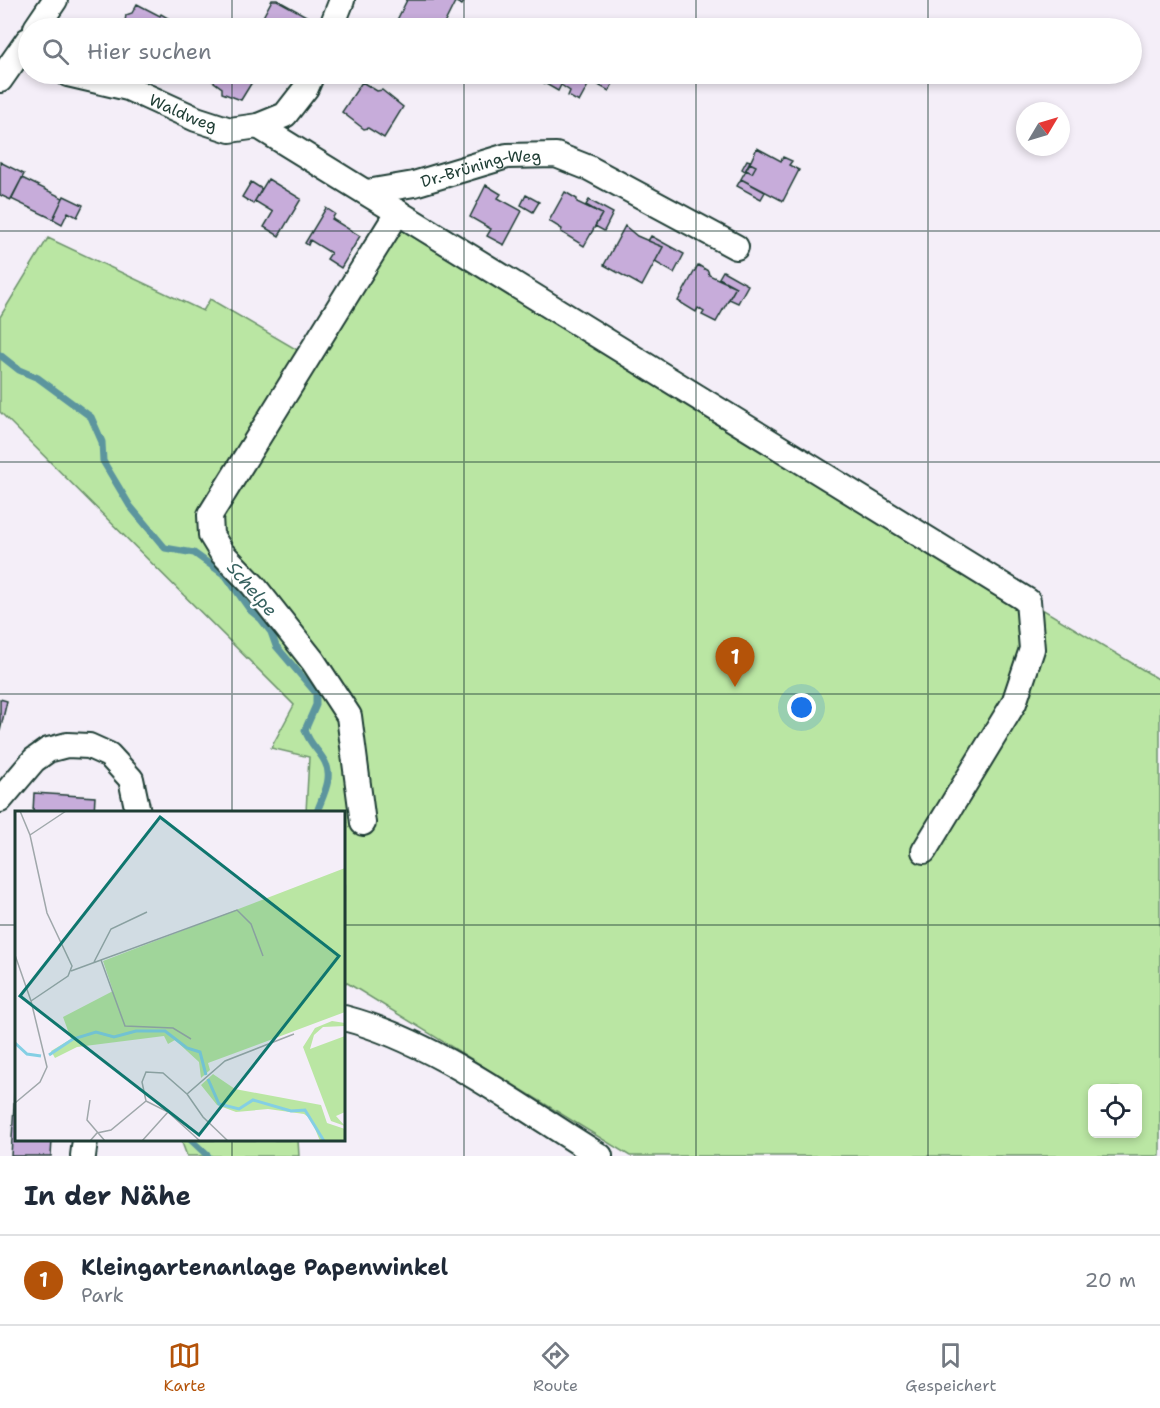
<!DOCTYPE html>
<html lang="de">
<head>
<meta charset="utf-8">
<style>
	body { margin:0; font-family:"Shantell Sans",sans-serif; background:#f6f6f7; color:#1f2937 }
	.controls { position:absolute; right:18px; bottom:18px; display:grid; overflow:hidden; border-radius:9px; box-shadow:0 3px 9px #0003 }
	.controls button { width:54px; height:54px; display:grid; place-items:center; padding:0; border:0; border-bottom:2px solid #e0e1e3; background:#fff; color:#1f2937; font:30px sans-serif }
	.compass { position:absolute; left:1016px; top:102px; width:54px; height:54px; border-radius:50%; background:#fff; box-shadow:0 3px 9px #0003; rotate:52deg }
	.you { position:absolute; left:802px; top:708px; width:21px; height:21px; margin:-15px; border:4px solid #fff; border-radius:50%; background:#1a73e8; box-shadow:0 0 0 9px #1a73e833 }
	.badge { display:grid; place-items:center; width:39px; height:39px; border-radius:50%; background:#b45309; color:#fff; font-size:20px; font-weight:700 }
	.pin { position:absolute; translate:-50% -50px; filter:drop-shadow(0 2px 3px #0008) }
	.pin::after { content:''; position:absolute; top:32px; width:21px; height:18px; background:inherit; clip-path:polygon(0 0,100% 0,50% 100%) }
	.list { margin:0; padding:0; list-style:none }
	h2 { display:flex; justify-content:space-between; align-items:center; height:78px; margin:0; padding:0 24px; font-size:26px }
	h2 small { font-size:20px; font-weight:400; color:#747a83 }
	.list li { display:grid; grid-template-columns:39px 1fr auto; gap:18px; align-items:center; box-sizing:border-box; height:90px; padding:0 24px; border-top:2px solid #e0e1e3 }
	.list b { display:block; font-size:22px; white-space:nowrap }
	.list p { margin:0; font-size:20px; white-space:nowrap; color:#747a83 }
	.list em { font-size:20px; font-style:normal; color:#747a83 }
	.icon { flex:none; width:33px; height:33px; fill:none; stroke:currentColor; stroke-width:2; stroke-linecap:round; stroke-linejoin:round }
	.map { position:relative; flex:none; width:1160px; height:1156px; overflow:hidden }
	.search { position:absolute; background:#fff; box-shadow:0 3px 9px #0003; left:18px; right:18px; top:18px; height:66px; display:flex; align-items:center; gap:15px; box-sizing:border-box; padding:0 21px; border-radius:33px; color:#747a83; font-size:22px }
	.sheet { height:168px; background:#fff }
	nav { display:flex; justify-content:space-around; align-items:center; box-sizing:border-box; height:84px; border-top:2px solid #e0e1e3; background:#fff; font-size:16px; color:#747a83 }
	nav a { display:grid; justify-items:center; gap:3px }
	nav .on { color:#b45309 }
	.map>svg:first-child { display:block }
	.green { fill:#bae6a3; stroke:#6c926c; stroke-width:1.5; fill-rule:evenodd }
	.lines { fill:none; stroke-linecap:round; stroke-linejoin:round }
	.stream { stroke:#5c959e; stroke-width:7 }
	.building { fill:#c7acda; stroke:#1f3d34; stroke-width:1.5 }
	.minor-casing { stroke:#1f3d34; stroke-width:28 }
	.minor { stroke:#fff; stroke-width:24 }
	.grid { fill:none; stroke:#1f3d34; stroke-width:1.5; stroke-opacity:0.55 }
	.labels { text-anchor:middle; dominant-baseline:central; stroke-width:5; stroke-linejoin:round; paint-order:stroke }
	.street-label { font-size:16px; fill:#1f3d34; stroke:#fff }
	.water-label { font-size:18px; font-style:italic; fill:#386260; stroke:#fff }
	.inset-river { fill:none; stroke:#84cfe4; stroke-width:3 }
	.inset-road { fill:none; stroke:#9fa7aa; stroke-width:1.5 }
	.view { fill:#0f766e; fill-opacity:0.15; stroke:#0f766e; stroke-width:3 }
	.inset-edge { fill:none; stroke:#1f3d34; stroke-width:3 }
</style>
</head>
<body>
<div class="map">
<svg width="1160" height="1156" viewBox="0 0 1160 1156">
	<rect width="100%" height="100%" fill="#f4eef8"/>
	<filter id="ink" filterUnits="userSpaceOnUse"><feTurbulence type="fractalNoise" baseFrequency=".0167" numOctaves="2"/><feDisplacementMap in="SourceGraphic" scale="12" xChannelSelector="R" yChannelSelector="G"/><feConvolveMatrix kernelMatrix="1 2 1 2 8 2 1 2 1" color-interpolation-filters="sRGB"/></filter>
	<g filter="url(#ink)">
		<path class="green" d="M400,223L1160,680V1156H630L344,981V812H306L309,757L271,748L294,705L0,412V317L48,238L203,311L210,299L311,358ZM1092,1088H1138V1134H1092Z
			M181,1140H298L299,1156H187Z"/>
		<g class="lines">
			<path class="stream" d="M0,355L19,370L38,378L91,417L102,442L103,461L130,506L165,548L194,553L226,576L250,610L261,619L271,632L276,646L316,693V705L305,730C310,745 318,749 325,762C334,778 322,797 317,812
				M191,1140L208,1156"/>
		</g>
		<path class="building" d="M272,0H277L310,18L305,28H257Z
			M407,0H452L455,2L442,28H393Z
			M452,0H465L462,5Z
			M137,4L160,16L161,14L180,25L178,28H124L126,15L132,13Z
			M203,74H257L241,100L222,93V88Z
			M549,74H607L600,86L591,80L579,102L568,96L570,91L561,85L558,91L544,83Z
			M607,74H618L609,91L600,86Z
			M362,82L377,91L382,90L403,107L384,138L368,128L364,129L342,112Z
			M757,148L781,161L783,157L792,161L789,165L799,170L783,201L741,179L746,170L752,173L756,166L750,163Z
			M747,160L750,161L745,171L742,169Z
			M0,162L24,174L11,200L0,195Z
			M750,163L756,166L752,173L746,170Z
			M22,178L63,198L53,219L11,199Z
			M268,179L301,199L279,236L264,227L273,212L255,201L253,204Z
			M741,179L765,192L761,199L737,186Z
			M251,182L262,189L253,204L242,197Z
			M486,185L501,194L498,198L522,211L504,245L487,236L491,229L470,217Z
			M565,192L577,199V202L602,214L584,246L561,232L562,229L549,221Z
			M526,195L539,202L533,212L521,205Z
			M64,196L83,205L77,217L68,212L62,224L53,219Z
			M589,200L613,213L604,231L595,226L602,214L586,205Z
			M326,208L335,214L332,219L360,236L341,268L327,259L331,253L310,240L308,245L305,243Z
			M625,226L637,236L663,247L642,286L604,265Z
			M651,236L684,254L674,273L655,262L663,247L648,241Z
			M698,265L708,271L709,275L736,287L716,322L702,315L704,312L698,308L696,312L678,301Z
			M723,271L748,285L738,303L729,299L736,287L719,278Z
			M0,699L7,701L0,731Z
			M34,793L95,797L94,812H33Z
			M16,1071V1140H52L51,1156H11Z"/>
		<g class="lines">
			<defs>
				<g id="minor">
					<path d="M36,28L55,0"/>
					<path d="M331,28L342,0"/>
					<path id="s1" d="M68,74L128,88L196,119L230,130L258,126L285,115L306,88L312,74"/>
					<path d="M0,80L28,40"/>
					<path d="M258,126L1028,601L1032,649L1014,703L924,851"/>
					<path id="s2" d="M367,192L414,184L507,156L556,155L589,168L736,247"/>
					<path d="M0,800L34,760L48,750L67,745L89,746L109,755L131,779L138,812"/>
					<path d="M363,823L349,716L313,661L253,585L222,553L211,535L210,515L398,212"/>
					<path d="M344,1018C434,1041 520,1107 600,1156"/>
					<path d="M83,1156L85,1140"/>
				</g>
			</defs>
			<use href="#minor" class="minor-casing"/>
			<use href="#minor" class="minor"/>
		</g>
	</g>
	<path class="grid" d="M232,0V28M464,0V28M696,0V28M928,0V28M232,74V812M464,74V1156M696,74V1156M928,74V1156M0,231H1160M0,462H1160M0,694H1160M0,925H16M344,925H1160M232,1140V1156"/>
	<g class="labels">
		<g class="street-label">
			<text stroke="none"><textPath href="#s1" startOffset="122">Waldweg</textPath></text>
			<text stroke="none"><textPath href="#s2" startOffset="117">Dr.-Brüning-Weg</textPath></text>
		</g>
		<g class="water-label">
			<text transform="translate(252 589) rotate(49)">Schelpe</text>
		</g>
	</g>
	<g transform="translate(15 811)">
		<rect width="330" height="330" fill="#f4eef8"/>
		<path d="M330,57V201L193,252L195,259L186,267L184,251L160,229L153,233L149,225L62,236L40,247L36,240L56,228L48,206L98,180L88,150ZM317,210L330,212V215L308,216L299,224L295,238L330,225V301L321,305L330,315L316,310L288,236L300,217ZM198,263L220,278L306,294L312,312L330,318V330H305L296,308L289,303L253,298L221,301L202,294L186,274Z" fill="#bae6a3"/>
		<path class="inset-river" d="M0,232L12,243L26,245M34,244L58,228L81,221L99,226L121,220H150L172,237L185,241L191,264M193,268L204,293L224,298L238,289L276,300L290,299L309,330"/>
		<path class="inset-road" d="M5,0L15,24L32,102L57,155L53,165L16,190M15,24L51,0M0,144L16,190L32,256L25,271L0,292M86,149L110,215L158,217L176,228M79,151L96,118L132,101M56,160L222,99L236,113L248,145M172,283L188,306L213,330M75,289L72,309L90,330M131,290L153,301L185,330M75,330L82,322L96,319L131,290L127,271L131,261L148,262L172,283L210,250L279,223M127,330L153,301"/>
		<path class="view" d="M145,6L324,145L184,324L5,185Z"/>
		<rect width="330" height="330" class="inset-edge"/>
	</g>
</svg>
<div class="controls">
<button><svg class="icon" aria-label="locate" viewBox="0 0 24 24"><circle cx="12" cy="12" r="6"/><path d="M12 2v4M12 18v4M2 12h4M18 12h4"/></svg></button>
</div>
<svg class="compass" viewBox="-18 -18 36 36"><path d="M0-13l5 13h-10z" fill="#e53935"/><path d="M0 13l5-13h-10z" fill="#747a83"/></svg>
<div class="you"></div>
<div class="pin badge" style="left:735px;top:687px">1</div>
<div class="search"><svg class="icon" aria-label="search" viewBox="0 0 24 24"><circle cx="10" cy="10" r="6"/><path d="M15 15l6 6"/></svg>Hier suchen</div>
</div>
<section class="sheet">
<h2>In der Nähe<small></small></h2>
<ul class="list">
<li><span class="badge">1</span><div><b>Kleingartenanlage Papenwinkel</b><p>Park</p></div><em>20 m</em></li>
</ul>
</section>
<nav>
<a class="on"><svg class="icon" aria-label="map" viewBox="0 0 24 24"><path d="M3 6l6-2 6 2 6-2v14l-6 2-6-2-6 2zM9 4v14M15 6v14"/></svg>Karte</a>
<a><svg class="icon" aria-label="directions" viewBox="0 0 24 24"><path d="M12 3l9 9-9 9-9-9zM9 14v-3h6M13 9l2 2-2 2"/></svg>Route</a>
<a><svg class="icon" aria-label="saved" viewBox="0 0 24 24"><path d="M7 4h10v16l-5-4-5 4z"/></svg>Gespeichert</a>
</nav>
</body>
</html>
